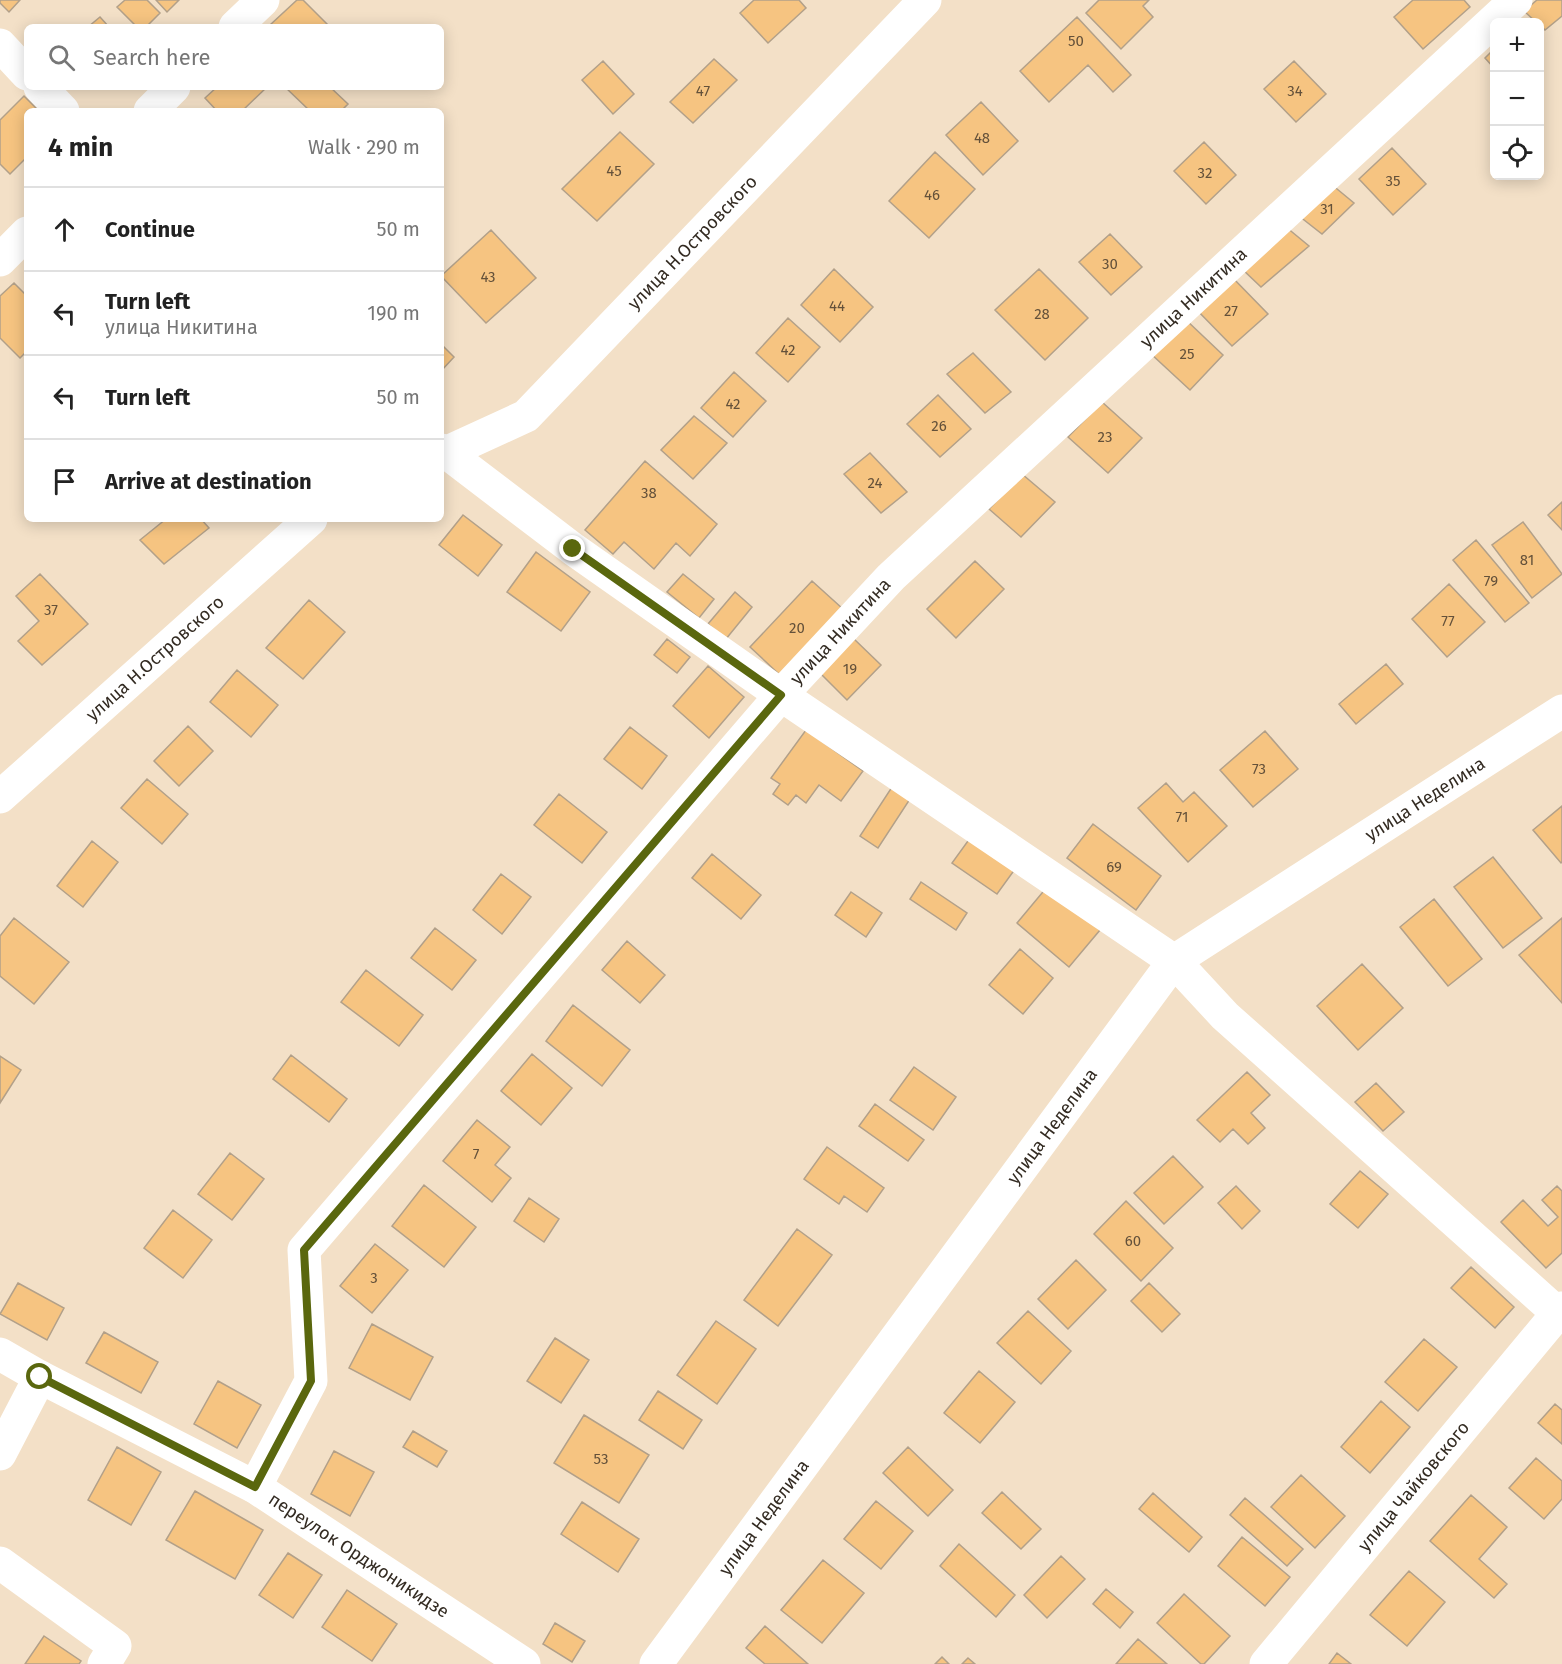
<!DOCTYPE html>
<html lang="en">
<head>
<meta charset="utf-8">
<style>
	body { margin:0; font-family:"Fira Sans",sans-serif; background:#f2f2f2; color:#222 }
	.controls { position:absolute; right:18px; top:18px; display:grid; overflow:hidden; border-radius:9px; box-shadow:0 3px 15px #0003 }
	.controls button { width:54px; height:54px; display:grid; place-items:center; padding:0; border:0; border-bottom:2px solid #e0e0e0; background:#fff; color:#222; font:30px sans-serif }
	.stop { position:absolute; width:18px; height:18px; margin:-14px; border:4px solid #5a670e; border-radius:50%; background:#fff }
	.stop.end { background:#5a670e; border-color:#fff; box-shadow:0 2px 6px #0008 }
	.list { margin:0; padding:0; list-style:none }
	h2 { display:flex; justify-content:space-between; align-items:center; height:78px; margin:0; padding:0 24px; font-size:26px }
	h2 small { font-size:20px; font-weight:400; color:#767676 }
	.list li { display:grid; grid-template-columns:39px 1fr auto; gap:18px; align-items:center; box-sizing:border-box; height:84px; padding:0 24px; border-top:2px solid #e0e0e0 }
	.list b { display:block; font-size:22px; white-space:nowrap }
	.list p { margin:0; font-size:20px; white-space:nowrap; color:#767676 }
	.list em { font-size:20px; font-style:normal; color:#767676 }
	.icon { flex:none; width:33px; height:33px; fill:none; stroke:currentColor; stroke-width:2; stroke-linecap:round; stroke-linejoin:round }
	.map { position:relative; flex:none; width:1562px; height:1664px; overflow:hidden }
	.search { position:absolute; background:#fff; box-shadow:0 3px 15px #0003; left:24px; top:24px; width:420px; height:66px; display:flex; align-items:center; gap:15px; box-sizing:border-box; padding:0 21px; border-radius:9px; color:#767676; font-size:22px }
	.panel { position:absolute; background:#fff; box-shadow:0 3px 15px #0003; left:24px; top:108px; width:420px; height:414px; border-radius:9px }
	.map>svg:first-child { display:block }
	.building { fill:#f6c481; stroke:#b2a089; stroke-width:1.5 }
	.lines { fill:none; stroke-linecap:round; stroke-linejoin:round }
	.minor { stroke:#fff; stroke-width:33 }
	.route { stroke:#5a670e; stroke-width:8 }
	.labels { text-anchor:middle; dominant-baseline:central; stroke-width:6; stroke-linejoin:round; paint-order:stroke }
	.number-label { font-size:15px; fill:#64513a }
	.street-label { font-size:18px; fill:#332b22; stroke:#fff }
</style>
</head>
<body>
<div class="map">
<svg width="1562" height="1664" viewBox="0 0 1562 1664">
	<rect width="100%" height="100%" fill="#f3e0c7"/>
	<path class="building" d="M0,0H20L9,12L0,3Z
		M125,0H147L160,13L146,27H137L117,7Z
		M156,0H179L167,12Z
		M297,0H303L330,27H272L270,25Z
		M754,0H799L806,8L768,43L740,13Z
		M1099,0H1149L1143,6L1153,17L1121,49L1086,13Z
		M1413,0H1464L1470,7L1423,49L1394,17Z
		M1537,0H1562V16L1545,30L1540,25V22H1536L1524,11Z
		M100,17L109,27H88Z
		M1077,17L1131,75L1113,92L1088,65L1049,102L1020,71Z
		M1494,49V68L1485,58Z
		M714,59L737,80L693,123L670,102Z
		M603,61L634,94L613,114L582,80Z
		M1294,61L1326,94L1296,122L1264,89Z
		M217,87H267L242,111H217L205,98Z
		M285,87H330L348,104L341,111H310Z
		M24,96L39,111H27V157L10,174L0,164V120Z
		M981,102L1018,141L983,175L946,135Z
		M620,132L654,164L597,221L562,189Z
		M1204,142L1236,175L1206,204L1174,171Z
		M1392,148L1426,184L1393,215L1359,179Z
		M935,152L975,189L929,238L889,201Z
		M1331,184L1354,203L1322,234L1299,216Z
		M1286,227L1309,246L1261,287L1240,267Z
		M491,230L536,278L486,323L441,276Z
		M1110,234L1142,267L1111,295L1079,262Z
		M834,269L873,307L840,342L801,305Z
		M1039,269L1088,318L1045,360L995,310Z
		M1230,275L1268,314L1232,346L1194,307Z
		M14,283L27,296V351L20,358L0,338V296Z
		M788,318L820,347L788,382L756,353Z
		M1184,318L1223,355L1190,390L1150,353Z
		M441,344L454,357L441,371Z
		M973,353L1011,392L985,413L947,374Z
		M734,372L766,401L733,437L701,408Z
		M938,395L971,429L940,457L907,424Z
		M1102,402L1142,438L1108,473L1068,437Z
		M694,416L727,443L693,479L661,450Z
		M870,453L907,492L881,513L844,474Z
		M645,461L717,524L690,556L676,543L654,569L624,542L613,554L585,530Z
		M1022,474L1055,502L1021,537L989,509Z
		M1562,502V530L1548,515Z
		M463,515L502,545L478,576L439,545Z
		M166,519H201L209,528L164,564L140,540Z
		M1523,522L1562,574L1532,598L1492,545Z
		M1476,540L1529,603L1505,622L1453,560Z
		M536,552L590,592L561,631L507,592Z
		M975,561L1004,589L956,638L927,609Z
		M40,574L88,624L42,665L18,641L39,621L16,596Z
		M683,574L714,599L699,618L667,592Z
		M812,581L843,609L781,676L750,647Z
		M1449,584L1485,622L1447,657L1412,619Z
		M735,592L752,607L726,639L708,624Z
		M309,600L345,632L303,679L266,648Z
		M853,638L881,665L847,700L819,672Z
		M667,639L690,657L677,673L654,655Z
		M1386,664L1403,684L1356,724L1339,704Z
		M708,666L744,697L709,738L673,706Z
		M237,670L278,705L251,737L210,702Z
		M188,726L213,751L179,786L154,761Z
		M630,727L667,756L642,789L604,759Z
		M806,730L863,771L841,801L819,785L806,803L796,795L788,805L773,794L780,784L771,778Z
		M1265,731L1298,769L1253,807L1220,770Z
		M147,779L188,814L162,844L121,808Z
		M1166,783L1183,802L1194,792L1227,826L1188,862L1138,808Z
		M892,787L910,799L878,848L860,836Z
		M559,794L607,832L582,863L534,825Z
		M1562,806V862L1561,863L1533,830Z
		M1093,824L1161,876L1136,910L1067,858Z
		M973,834L1018,865L997,894L952,863Z
		M92,841L118,862L83,907L57,886Z
		M712,854L761,895L741,919L692,878Z
		M1493,857L1542,918L1503,948L1454,887Z
		M501,874L531,897L502,934L473,910Z
		M921,882L967,913L956,930L910,899Z
		M1047,887L1100,930L1069,967L1017,923Z
		M851,892L882,913L866,937L835,915Z
		M1434,899L1482,959L1448,986L1400,927Z
		M14,918L69,962L34,1004L0,976V936Z
		M1562,918V1003L1519,955Z
		M435,928L476,960L452,990L411,958Z
		M627,941L665,975L640,1003L602,970Z
		M1020,949L1053,978L1023,1014L989,985Z
		M1362,964L1403,1008L1358,1050L1317,1006Z
		M366,970L423,1015L399,1046L341,1002Z
		M573,1005L630,1050L602,1086L546,1041Z
		M532,1054L572,1088L541,1125L501,1091Z
		M291,1055L347,1099L329,1122L273,1079Z
		M0,1056L21,1070L0,1103Z
		M914,1067L956,1097L933,1130L890,1100Z
		M1247,1072L1270,1095L1251,1113L1265,1128L1248,1144L1233,1129L1220,1142L1197,1120Z
		M1376,1083L1404,1112L1383,1131L1355,1102Z
		M875,1104L924,1140L908,1161L859,1126Z
		M477,1120L510,1147L495,1165L511,1178L492,1202L443,1161Z
		M827,1147L884,1188L867,1212L844,1196L839,1204L804,1179Z
		M230,1153L264,1179L232,1220L198,1194Z
		M1173,1156L1203,1187L1164,1224L1134,1193Z
		M1360,1171L1388,1194L1358,1228L1330,1204Z
		M424,1185L476,1227L444,1267L392,1226Z
		M1236,1186L1260,1211L1242,1229L1218,1203Z
		M1557,1186L1562,1191V1253L1546,1268L1501,1222L1523,1200L1548,1226L1558,1217L1542,1200Z
		M529,1198L559,1219L544,1242L514,1221Z
		M1126,1201L1173,1248L1141,1281L1094,1234Z
		M173,1210L212,1240L183,1278L144,1248Z
		M797,1229L832,1255L778,1326L744,1300Z
		M375,1244L408,1270L372,1313L340,1286Z
		M1076,1260L1106,1290L1068,1329L1038,1299Z
		M1471,1267L1514,1307L1495,1328L1451,1288Z
		M18,1283L64,1308L47,1340L0,1314Z
		M1149,1283L1180,1314L1162,1332L1131,1301Z
		M1028,1311L1071,1351L1041,1384L997,1343Z
		M716,1321L756,1349L717,1404L677,1375Z
		M372,1324L433,1357L410,1400L349,1368Z
		M104,1332L158,1362L141,1393L86,1363Z
		M555,1338L589,1360L561,1403L527,1381Z
		M1424,1339L1457,1367L1418,1411L1385,1382Z
		M979,1371L1015,1402L980,1443L944,1413Z
		M218,1381L261,1405L237,1448L194,1424Z
		M658,1391L702,1420L683,1449L639,1420Z
		M1381,1401L1410,1427L1370,1473L1341,1447Z
		M1555,1404L1562,1410V1444L1538,1423Z
		M584,1415L649,1455L619,1503L554,1463Z
		M413,1431L447,1451L437,1467L403,1447Z
		M117,1447L161,1472L131,1525L88,1500Z
		M908,1447L953,1490L928,1516L883,1473Z
		M334,1451L374,1472L350,1516L311,1494Z
		M1536,1458L1562,1481V1499L1544,1519L1509,1488Z
		M1301,1475L1345,1516L1315,1548L1271,1507Z
		M195,1491L263,1530L235,1579L166,1540Z
		M1002,1492L1041,1529L1021,1549L982,1513Z
		M1153,1493L1202,1537L1189,1552L1139,1509Z
		M1471,1495L1507,1527L1479,1559L1507,1584L1494,1598L1430,1541Z
		M1245,1498L1303,1549L1287,1566L1230,1515Z
		M876,1501L913,1531L881,1569L844,1539Z
		M582,1502L639,1539L618,1572L561,1534Z
		M1242,1537L1290,1577L1265,1606L1218,1566Z
		M959,1544L1015,1595L996,1617L940,1566Z
		M288,1553L322,1575L293,1618L259,1595Z
		M1061,1556L1085,1579L1047,1618L1024,1595Z
		M823,1560L864,1593L822,1643L781,1610Z
		M1409,1571L1445,1602L1407,1646L1370,1615Z
		M1106,1589L1133,1612L1120,1628L1093,1604Z
		M347,1590L397,1624L372,1661L322,1627Z
		M1184,1594L1230,1636L1204,1664H1201L1157,1623Z
		M555,1623L585,1641L572,1662L543,1644Z
		M765,1626L808,1664H765L746,1648Z
		M44,1636L81,1661L79,1664H25Z
		M1138,1639L1167,1664H1116Z
		M1337,1653L1351,1664H1329Z
		M942,1657L949,1664H935Z
		M968,1658L975,1664H962Z"/>
	<g class="lines">
		<g class="minor">
			<path d="M235,27L263,0"/>
			<path d="M0,45L27,74"/>
			<path d="M40,87L63,111"/>
			<path d="M150,111L174,87"/>
			<path d="M0,260L27,233"/>
			<path d="M441,450L447,453L573,549L781,695L1174,961L1225,1016L1562,1317"/>
			<path id="s1" d="M441,455L526,416L925,0"/>
			<path id="s2" d="M0,797L311,519"/>
			<path id="s3" d="M0,1354L40,1377L255,1487L524,1664"/>
			<path d="M0,1454L40,1377"/>
			<path id="s4" d="M255,1487L311,1381L304,1250L781,695L891,577L1516,0"/>
			<path d="M0,1563L115,1646L104,1664"/>
			<path id="s5" d="M656,1664L1174,961L1562,711"/>
			<path id="s6" d="M1266,1664L1562,1308"/>
		</g>
	</g>
	<g class="lines">
		<path class="route" d="M40,1377L255,1487L311,1381L304,1250L781,695L573,549"/>
	</g>
	<g class="labels">
		<g class="number-label">
			<text x="1076" y="41">50</text>
			<text x="703" y="91">47</text>
			<text x="1295" y="91">34</text>
			<text x="982" y="138">48</text>
			<text x="614" y="171">45</text>
			<text x="1205" y="173">32</text>
			<text x="1393" y="181">35</text>
			<text x="932" y="195">46</text>
			<text x="1327" y="209">31</text>
			<text x="1110" y="264">30</text>
			<text x="488" y="277">43</text>
			<text x="837" y="306">44</text>
			<text x="1231" y="311">27</text>
			<text x="1042" y="314">28</text>
			<text x="788" y="350">42</text>
			<text x="1187" y="354">25</text>
			<text x="733" y="404">42</text>
			<text x="939" y="426">26</text>
			<text x="1105" y="437">23</text>
			<text x="875" y="483">24</text>
			<text x="649" y="493">38</text>
			<text x="1527" y="560">81</text>
			<text x="1491" y="581">79</text>
			<text x="51" y="610">37</text>
			<text x="1448" y="621">77</text>
			<text x="797" y="628">20</text>
			<text x="850" y="669">19</text>
			<text x="1259" y="769">73</text>
			<text x="1182" y="817">71</text>
			<text x="1114" y="867">69</text>
			<text x="476" y="1154">7</text>
			<text x="1133" y="1241">60</text>
			<text x="374" y="1278">3</text>
			<text x="601" y="1459">53</text>
		</g>
		<g class="street-label">
			<text stroke="none"><textPath href="#s1" startOffset="334">улица Н.Островского</textPath></text>
			<text stroke="none"><textPath href="#s4" startOffset="1556">улица Никитина</textPath></text>
			<text stroke="none"><textPath href="#s4" startOffset="1070">улица Никитина</textPath></text>
			<text stroke="none"><textPath href="#s2" startOffset="208">улица Н.Островского</textPath></text>
			<text stroke="none"><textPath href="#s5" startOffset="1172">улица Неделина</textPath></text>
			<text stroke="none"><textPath href="#s5" startOffset="668">улица Неделина</textPath></text>
			<text stroke="none"><textPath href="#s6" startOffset="231">улица Чайковского</textPath></text>
			<text stroke="none"><textPath href="#s5" startOffset="182">улица Неделина</textPath></text>
			<text stroke="none"><textPath href="#s3" startOffset="412">переулок Орджоникидзе</textPath></text>
		</g>
	</g>
</svg>
<div class="controls">
<button>+</button>
<button>−</button>
<button><svg class="icon" aria-label="locate" viewBox="0 0 24 24"><circle cx="12" cy="12" r="6"/><path d="M12 2v4M12 18v4M2 12h4M18 12h4"/></svg></button>
</div>
<div class="stop" style="left:40px;top:1377px"></div>
<div class="stop end" style="left:573px;top:549px"></div>
<div class="search"><svg class="icon" aria-label="search" viewBox="0 0 24 24"><circle cx="10" cy="10" r="6"/><path d="M15 15l6 6"/></svg>Search here</div>
<section class="panel">
<h2>4 min<small>Walk · 290 m</small></h2>
<ul class="list">
<li><svg class="icon" aria-label="ahead" viewBox="0 0 24 24"><path d="M12 20V5M6 11l6-6 6 6"/></svg><div><b>Continue</b></div><em>50 m</em></li>
<li><svg class="icon" aria-label="left" viewBox="0 0 24 24"><path d="M17 20v-9H6M10 6l-5 5 5 5"/></svg><div><b>Turn left</b><p>улица Никитина</p></div><em>190 m</em></li>
<li><svg class="icon" aria-label="left" viewBox="0 0 24 24"><path d="M17 20v-9H6M10 6l-5 5 5 5"/></svg><div><b>Turn left</b></div><em>50 m</em></li>
<li><svg class="icon" aria-label="arrive" viewBox="0 0 24 24"><path d="M6 21V4h12l-3 4 3 4H6"/></svg><div><b>Arrive at destination</b></div></li>
</ul>
</section>
</div>
</body>
</html>
